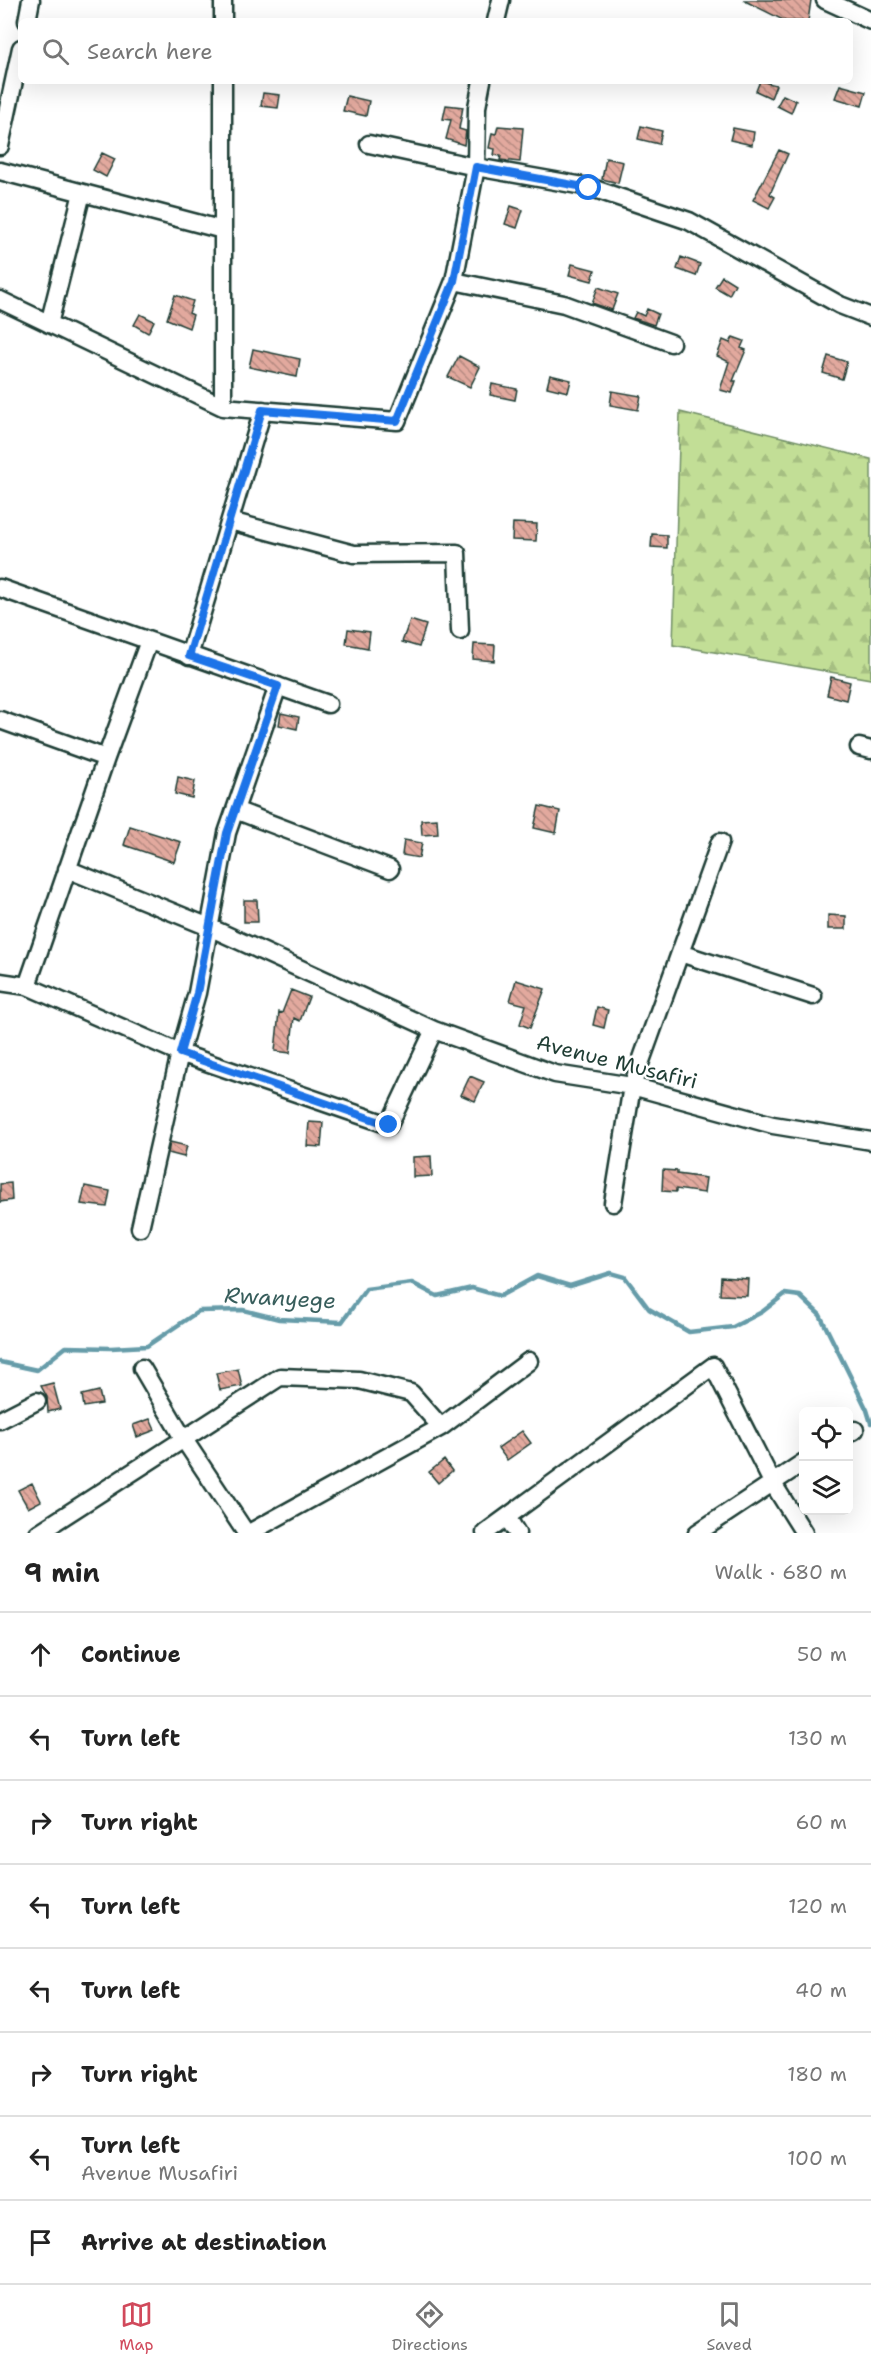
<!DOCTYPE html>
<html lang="en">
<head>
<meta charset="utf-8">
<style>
	body { margin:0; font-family:"Shantell Sans",sans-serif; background:#f2f2f2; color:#222 }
	.controls { position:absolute; right:18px; bottom:18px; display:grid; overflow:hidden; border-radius:9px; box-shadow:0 6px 24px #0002 }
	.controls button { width:54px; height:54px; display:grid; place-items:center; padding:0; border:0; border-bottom:2px solid #e0e0e0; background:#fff; color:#222; font:30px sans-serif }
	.stop { position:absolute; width:18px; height:18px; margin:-14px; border:4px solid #1a73e8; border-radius:50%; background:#fff }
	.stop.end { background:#1a73e8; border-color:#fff; box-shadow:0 2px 6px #0008 }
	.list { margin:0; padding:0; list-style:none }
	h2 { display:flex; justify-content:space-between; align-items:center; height:78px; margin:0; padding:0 24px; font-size:26px }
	h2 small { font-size:20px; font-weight:400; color:#767676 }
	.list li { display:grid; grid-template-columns:39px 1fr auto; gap:18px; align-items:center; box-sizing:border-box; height:84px; padding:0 24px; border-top:2px solid #e0e0e0 }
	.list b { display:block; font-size:22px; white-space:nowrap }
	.list p { margin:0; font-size:20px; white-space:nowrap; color:#767676 }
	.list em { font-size:20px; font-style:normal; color:#767676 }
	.icon { flex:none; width:33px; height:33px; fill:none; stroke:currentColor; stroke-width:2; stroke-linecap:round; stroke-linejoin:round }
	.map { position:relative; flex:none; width:871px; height:1533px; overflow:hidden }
	.search { position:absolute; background:#fff; box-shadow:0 6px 24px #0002; left:18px; right:18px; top:18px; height:66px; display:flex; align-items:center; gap:15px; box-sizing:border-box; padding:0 21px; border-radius:9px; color:#767676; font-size:22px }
	.sheet { height:750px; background:#fff }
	nav { display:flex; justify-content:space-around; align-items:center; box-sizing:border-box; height:84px; border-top:2px solid #e0e0e0; background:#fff; font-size:16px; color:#767676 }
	nav a { display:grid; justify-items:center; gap:3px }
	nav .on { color:#d1495b }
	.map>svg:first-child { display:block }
	.forest { fill:url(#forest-firs); stroke:#708e65; stroke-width:1.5 }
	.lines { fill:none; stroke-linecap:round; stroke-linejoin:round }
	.stream { stroke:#669ca9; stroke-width:4.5 }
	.building { fill:url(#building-back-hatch); stroke:#1f3d34; stroke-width:1.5 }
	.minor-casing { stroke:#1f3d34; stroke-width:21 }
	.minor { stroke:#fff; stroke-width:16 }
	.route { stroke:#1a73e8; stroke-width:8 }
	.labels { text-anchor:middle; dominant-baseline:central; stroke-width:4.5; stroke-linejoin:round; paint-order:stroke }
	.street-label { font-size:21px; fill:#1f3d34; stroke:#fff }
	.water-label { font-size:22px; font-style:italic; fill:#375d5b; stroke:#fff }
</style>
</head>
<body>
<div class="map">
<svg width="871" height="1533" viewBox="0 0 871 1533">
	<defs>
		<pattern id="forest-firs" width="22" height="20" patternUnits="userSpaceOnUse" patternTransform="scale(1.5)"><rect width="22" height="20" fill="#c2de96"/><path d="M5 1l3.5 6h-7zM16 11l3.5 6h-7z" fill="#a6bf82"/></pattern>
		<pattern id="building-back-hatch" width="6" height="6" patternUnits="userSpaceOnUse" patternTransform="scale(1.5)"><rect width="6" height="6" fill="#e2a99e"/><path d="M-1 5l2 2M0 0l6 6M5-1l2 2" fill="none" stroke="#b78b82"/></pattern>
	</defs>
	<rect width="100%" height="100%" fill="#fff"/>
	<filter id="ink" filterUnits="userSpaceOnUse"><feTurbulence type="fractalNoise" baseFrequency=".0167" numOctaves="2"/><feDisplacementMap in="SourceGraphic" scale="12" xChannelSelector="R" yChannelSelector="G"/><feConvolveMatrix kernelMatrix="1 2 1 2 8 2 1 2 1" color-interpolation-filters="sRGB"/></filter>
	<g filter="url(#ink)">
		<path class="forest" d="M680,412L871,459V679L673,645Z"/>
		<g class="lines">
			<path class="stream" d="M0,1362L37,1370L66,1347L111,1348L147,1346L199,1311L243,1310L279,1319L342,1322L366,1289L412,1283L437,1296L472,1288L500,1296L537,1276L570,1286L611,1273L625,1277L649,1309L689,1332L733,1327L762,1312L785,1294L800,1296L820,1315L867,1410L871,1423"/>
		</g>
		<path class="building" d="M743,0H811L808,21H785Z
			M760,81L776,85L771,98L756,91Z
			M840,85L866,92L862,106L835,98Z
			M263,93L280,95L278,108L261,106Z
			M783,95L796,101L791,113L777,106Z
			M347,96L369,101L366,116L343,111Z
			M446,105L463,107L459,129L466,131L464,145L446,139L451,120L443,119Z
			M498,126L523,128L520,162L500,160L501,156L494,155L495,149L489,148L492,133L496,134Z
			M641,126L662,131L659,144L638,139Z
			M733,128L754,132L752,145L730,140Z
			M779,150L788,154L770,194L775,197L769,208L753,200Z
			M102,153L115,159L106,177L93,170Z
			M606,158L623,162L618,183L602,179Z
			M511,206L523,210L517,228L505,224Z
			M681,257L700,264L696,276L677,269Z
			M572,264L595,270L592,281L569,275Z
			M722,276L735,284L729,295L715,287Z
			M598,287L618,294L612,310L592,303Z
			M175,295L193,301L189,313L193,315L189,328L167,319Z
			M647,309L658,314L654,325L633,318L636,312L644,316Z
			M140,314L154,321L148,333L134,325Z
			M733,337L744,341L741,348L746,350L733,381H736L732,393L720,390L729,362L717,356L723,340L730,343Z
			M253,349L300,359L297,377L249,367Z
			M459,356L480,367L470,387L448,377Z
			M828,356L847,362L842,379L823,373Z
			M550,375L571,380L568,392L547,387Z
			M492,384L517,389L515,400L490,395Z
			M612,391L641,396L638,410L610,405Z
			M513,523L537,524L536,541L512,540Z
			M652,534L667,535V548L651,547Z
			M410,620L426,625L419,647L402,642Z
			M348,629L370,632L368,648L346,644Z
			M474,644L495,645L494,661L473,659Z
			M831,677L850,682L846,700L827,695Z
			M281,713L299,717L297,729L279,725Z
			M178,777L195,781L192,798L175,794Z
			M539,806L560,811L556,833L534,828Z
			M437,819L438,834L422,835L421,820Z
			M130,826L181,842L174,862L124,845Z
			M404,840L422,843L419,858L402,855Z
			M244,900H257L258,922H244Z
			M828,915L846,916V929H828Z
			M516,980L545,989L530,1028L520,1024L526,1005L510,1001Z
			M291,990L309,997L300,1021L294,1018L290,1053L275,1051L279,1012L282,1013Z
			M597,1007L608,1010L604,1028L593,1025Z
			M470,1076L484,1082L475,1101L461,1095Z
			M309,1122L323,1123L321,1147L307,1146Z
			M170,1142L187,1146L184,1157L168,1153Z
			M431,1156L432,1176L413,1177V1157Z
			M663,1170L677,1171V1174L706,1178L704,1193L676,1189V1192L662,1191Z
			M11,1183L12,1200L0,1202V1184Z
			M85,1186L110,1191L107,1207L81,1204Z
			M721,1277L748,1279L747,1296L720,1295Z
			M238,1369L242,1386L220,1390L216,1373Z
			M53,1383L60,1409L48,1412L47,1397L41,1386Z
			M99,1391L102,1404L84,1407L82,1395Z
			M150,1419L155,1430L137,1437L133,1425Z
			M522,1431L531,1443L507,1460L498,1448Z
			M444,1460L452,1471L438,1483L429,1472Z
			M32,1483L41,1501L28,1508L18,1490Z"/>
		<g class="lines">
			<defs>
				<path id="minor" d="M223,0V21
					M825,0L871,21
					M27,21L31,0
					M496,21L501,0
					M223,81V407
					M369,144L476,167L589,187L689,221L840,305L871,317
					M0,146L21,48
					M0,171L223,230
					M454,281L564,304L671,343
					M0,300L223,407L397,421L454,281L476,167L477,107L482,81
					M49,324L82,193
					M230,521L354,554L457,553L460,631
					M0,588L328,704
					M189,656L263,410
					M0,720L106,758
					M859,747L871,750
					M235,810L390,869
					M67,869L209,927L434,1030
					M680,953L813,996
					M0,982L27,986L180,1053L389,1125L434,1030L555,1074L632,1086L773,1125L871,1141
					M27,986L106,758L149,641
					M613,1203L632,1086L720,842
					M140,1228L180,1053L197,993L227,833L278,686
					M142,1368L183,1438L246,1533
					M0,1420L37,1401
					M848,1434L855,1430
					M507,1517L517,1533
					M38,1533L280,1377L359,1380L411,1393L441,1427
					M249,1533L441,1427L529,1361
					M485,1533L713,1366L772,1482L804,1533
					M697,1533L804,1462"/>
			</defs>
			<use href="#minor" class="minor-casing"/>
			<use href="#minor" class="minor"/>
		</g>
	</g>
	<g class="lines" filter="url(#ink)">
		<path class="route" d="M389,1125L180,1053L197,993L227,833L278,686L189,656L262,410L397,421L454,281L476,167L589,188"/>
	</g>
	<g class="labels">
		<g class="street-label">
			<text transform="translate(617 1062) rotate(14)">Avenue Musafiri</text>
		</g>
		<g class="water-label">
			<text transform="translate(280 1298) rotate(3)">Rwanyege</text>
		</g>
	</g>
</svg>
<div class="controls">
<button><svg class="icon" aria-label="locate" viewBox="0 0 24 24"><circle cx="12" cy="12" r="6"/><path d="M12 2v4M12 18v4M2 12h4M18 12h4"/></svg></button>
<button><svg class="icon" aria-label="layers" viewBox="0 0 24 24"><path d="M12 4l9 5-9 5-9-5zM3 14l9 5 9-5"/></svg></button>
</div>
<div class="stop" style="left:589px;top:188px"></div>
<div class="stop end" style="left:389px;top:1125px"></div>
<div class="search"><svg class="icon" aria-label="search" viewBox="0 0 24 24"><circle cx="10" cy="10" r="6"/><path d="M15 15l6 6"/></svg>Search here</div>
</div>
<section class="sheet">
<h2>9 min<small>Walk · 680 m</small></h2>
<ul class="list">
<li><svg class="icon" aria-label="ahead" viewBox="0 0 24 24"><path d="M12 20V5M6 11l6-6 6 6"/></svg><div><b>Continue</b></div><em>50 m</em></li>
<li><svg class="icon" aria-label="left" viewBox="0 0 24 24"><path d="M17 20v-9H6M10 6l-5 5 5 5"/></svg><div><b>Turn left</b></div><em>130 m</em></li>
<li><svg class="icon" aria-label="right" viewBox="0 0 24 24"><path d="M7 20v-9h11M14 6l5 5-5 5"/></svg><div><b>Turn right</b></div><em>60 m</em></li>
<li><svg class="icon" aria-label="left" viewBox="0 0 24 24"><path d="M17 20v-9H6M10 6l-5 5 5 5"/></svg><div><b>Turn left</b></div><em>120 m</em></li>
<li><svg class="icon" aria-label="left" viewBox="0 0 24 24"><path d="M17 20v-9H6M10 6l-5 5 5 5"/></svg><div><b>Turn left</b></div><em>40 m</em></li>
<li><svg class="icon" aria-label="right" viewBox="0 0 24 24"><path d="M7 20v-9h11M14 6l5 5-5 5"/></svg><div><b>Turn right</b></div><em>180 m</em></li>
<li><svg class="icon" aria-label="left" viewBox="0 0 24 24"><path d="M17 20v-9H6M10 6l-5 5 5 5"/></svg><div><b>Turn left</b><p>Avenue Musafiri</p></div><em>100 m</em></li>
<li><svg class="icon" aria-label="arrive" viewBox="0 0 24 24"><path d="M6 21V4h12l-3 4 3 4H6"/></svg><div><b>Arrive at destination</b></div></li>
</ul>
</section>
<nav>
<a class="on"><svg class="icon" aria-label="map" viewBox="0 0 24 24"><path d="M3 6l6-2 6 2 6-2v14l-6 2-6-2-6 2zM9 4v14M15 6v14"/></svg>Map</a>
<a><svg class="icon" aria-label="directions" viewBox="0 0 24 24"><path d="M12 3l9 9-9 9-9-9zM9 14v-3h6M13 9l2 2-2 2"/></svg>Directions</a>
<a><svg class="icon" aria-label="saved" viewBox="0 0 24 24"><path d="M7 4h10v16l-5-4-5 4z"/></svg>Saved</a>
</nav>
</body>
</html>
